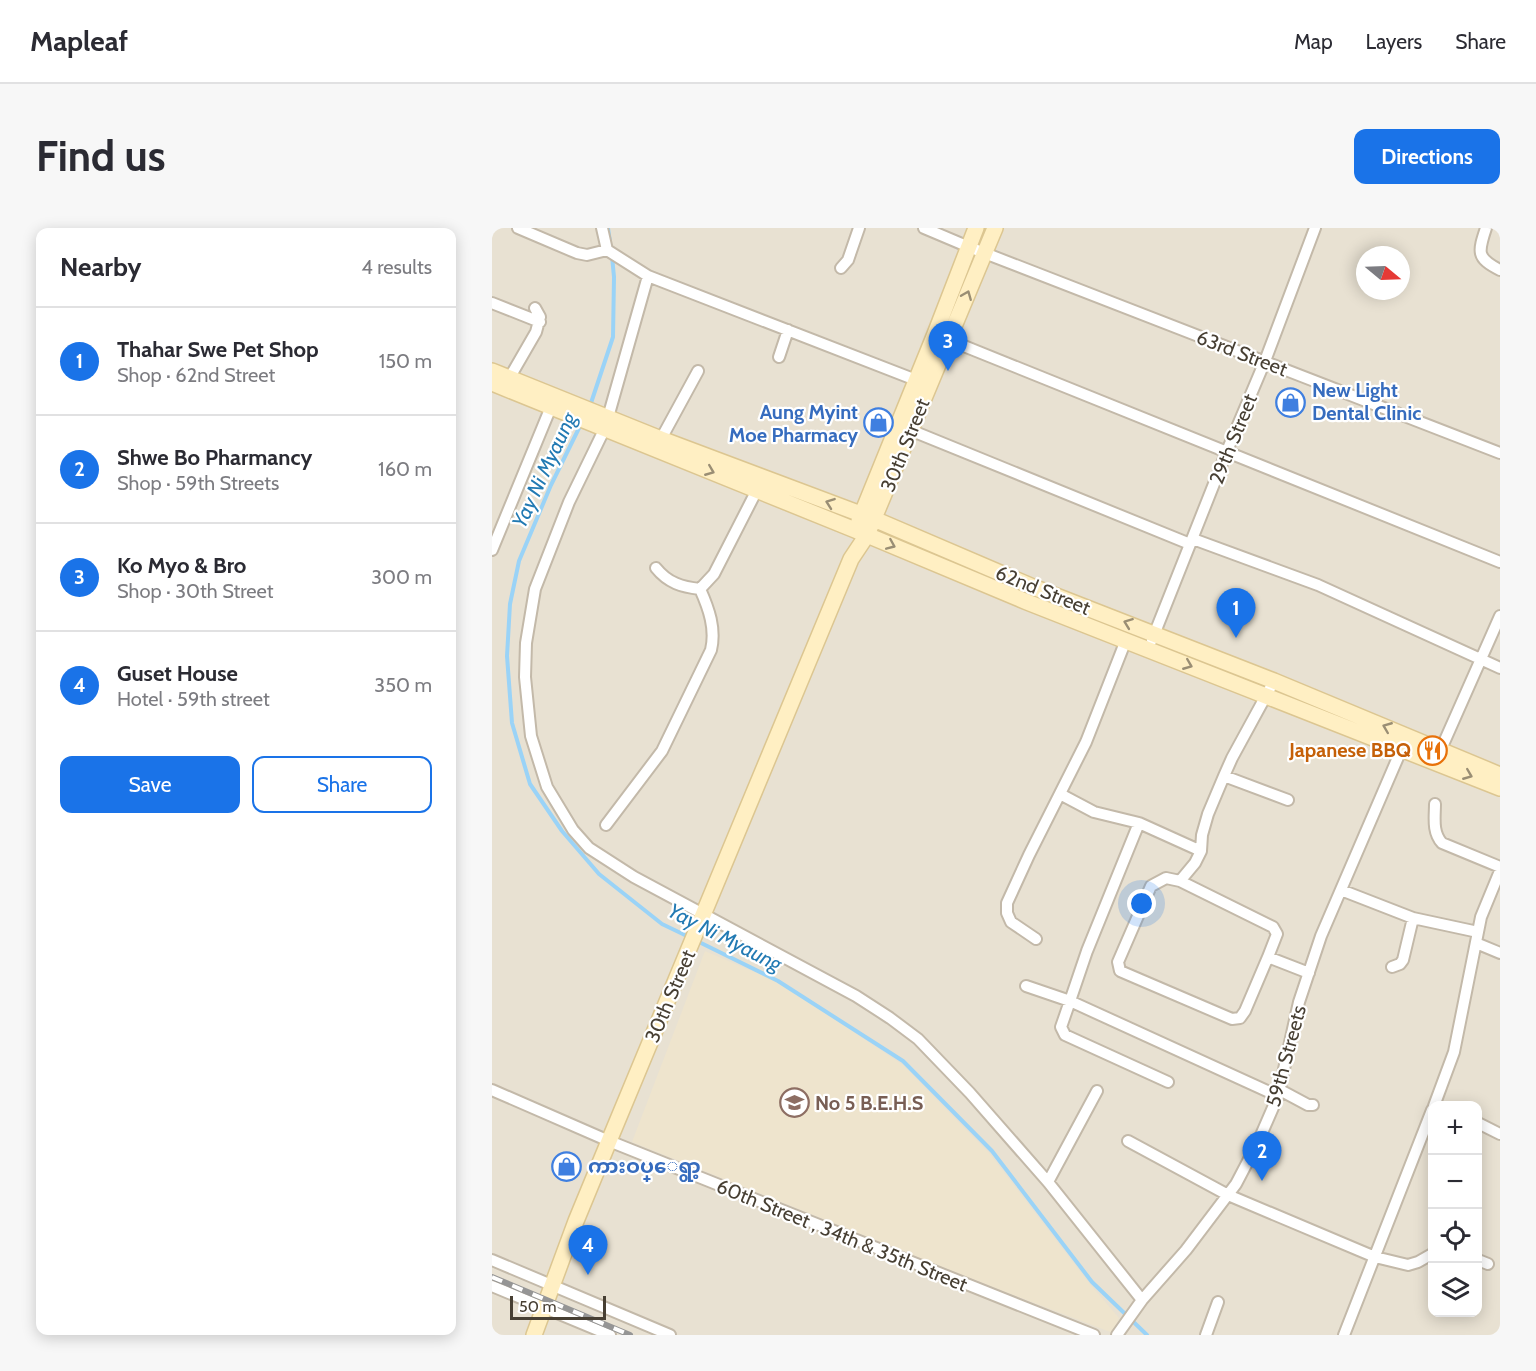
<!DOCTYPE html>
<html lang="en">
<head>
<meta charset="utf-8">
<style>
	body { margin:0; font-family:Cabin,"Noto Sans Myanmar",sans-serif; background:#f7f7f7; color:#2b2b33 }
	.controls { position:absolute; right:18px; bottom:18px; display:grid; overflow:hidden; border-radius:12px; box-shadow:0 3px 15px #0003 }
	.controls button { width:54px; height:54px; display:grid; place-items:center; padding:0; border:0; border-bottom:2px solid #e1e1e2; background:#fff; color:#2b2b33; font:30px sans-serif }
	.compass { position:absolute; left:864px; top:18px; width:54px; height:54px; border-radius:50%; background:#fff; box-shadow:0 3px 15px #0003; rotate:109deg }
	.scale { position:absolute; left:18px; bottom:15px; width:96px; box-sizing:border-box; padding-left:6px; border:3px solid #473f33; border-top:0; font-size:16px; line-height:21px; white-space:nowrap; color:#473f33; -webkit-text-stroke:4px #fff; paint-order:stroke }
	.you { position:absolute; left:650px; top:676px; width:21px; height:21px; margin:-15px; border:4px solid #fff; border-radius:50%; background:#1a73e8; box-shadow:0 0 0 9px #1a73e833 }
	.badge { display:grid; place-items:center; width:39px; height:39px; border-radius:50%; background:#1a73e8; color:#fff; font-size:20px; font-weight:700 }
	.pin { position:absolute; translate:-50% -50px; filter:drop-shadow(0 2px 3px #0008) }
	.pin::after { content:''; position:absolute; top:32px; width:21px; height:18px; background:inherit; clip-path:polygon(0 0,100% 0,50% 100%) }
	.list { margin:0; padding:0; list-style:none }
	h2 { display:flex; justify-content:space-between; align-items:center; height:78px; margin:0; padding:0 24px; font-size:26px }
	h2 small { font-size:20px; font-weight:400; color:#7c7c81 }
	.list li { display:grid; grid-template-columns:39px 1fr auto; gap:18px; align-items:center; box-sizing:border-box; height:108px; padding:0 24px; border-top:2px solid #e1e1e2 }
	.list b { display:block; font-size:22px; white-space:nowrap }
	.list p { margin:0; font-size:20px; white-space:nowrap; color:#7c7c81 }
	.list em { font-size:20px; font-style:normal; color:#7c7c81 }
	.actions { display:flex; gap:12px; padding:18px 24px }
	.actions a { flex:1; padding:14px 0; border:2px solid #1a73e8; border-radius:12px; text-align:center; font-size:21px; color:#1a73e8 }
	.actions .main { background:#1a73e8; color:#fff }
	.icon { flex:none; width:33px; height:33px; fill:none; stroke:currentColor; stroke-width:2; stroke-linecap:round; stroke-linejoin:round }
	.map { position:relative; flex:none; width:1008px; height:1107px; overflow:hidden; border-radius:12px }
	header { display:flex; align-items:center; gap:36px; box-sizing:border-box; height:84px; padding:0 30px; background:#fff; border-bottom:2px solid #e1e1e2 }
	header strong { font-size:28px }
	nav { display:flex; gap:33px; margin-inline-start:auto; font-size:21px }
	.intro { display:flex; align-items:center; justify-content:space-between; box-sizing:border-box; height:144px; padding:0 36px }
	h1 { margin:0; font-size:42px }
	.button { padding:15px 27px; border-radius:12px; background:#1a73e8; color:#fff; font-size:21px; font-weight:700 }
	main { display:flex; gap:36px; padding:0 36px }
	aside { flex:1; background:#fff; border-radius:12px; box-shadow:0 3px 15px #0003 }
	.map>svg:first-child { display:block }
	.residential { fill:#e8e1d2; fill-rule:evenodd }
	.education { fill:#eee4cd }
	.lines { fill:none; stroke-linecap:round; stroke-linejoin:round }
	.stream { stroke:#9ad3f7; stroke-width:4 }
	.minor-casing { stroke:#c3b9a9; stroke-width:14 }
	.secondary-casing { stroke:#dcc691; stroke-width:18 }
	.minor { stroke:#fff; stroke-width:10 }
	.secondary { stroke:#ffefc3; stroke-width:15 }
	.rail-casing { stroke:#959595; stroke-width:6 }
	.rail { stroke:#fff; stroke-width:4; stroke-dasharray:11; stroke-linecap:butt }
	.oneway { stroke:#9a8e74 }
	.labels { text-anchor:middle; dominant-baseline:central; stroke-width:4.5; stroke-linejoin:round; paint-order:stroke }
	.street-label { font-size:20px; fill:#473f33; stroke:#fff }
	.shop-label { font-size:20px; font-weight:bold; fill:#366cbe; stroke:#fff; text-anchor:start }
	.food-label { font-size:20px; font-weight:bold; fill:#c56008; stroke:#fff; text-anchor:end }
	.education-label { font-size:20px; font-weight:bold; fill:#785e54; stroke:#fff; text-anchor:start }
	.water-label { font-size:21px; font-style:italic; fill:#227ab3; stroke:#fff }
</style>
</head>
<body>
<header>
<strong>Mapleaf</strong>
<nav><a>Map</a><a>Layers</a><a>Share</a></nav>
</header>
<div class="intro"><h1>Find us</h1><a class="button">Directions</a></div>
<main>
<aside>
<h2>Nearby<small>4 results</small></h2>
<ul class="list">
<li><span class="badge">1</span><div><b>Thahar Swe Pet Shop</b><p>Shop · 62nd Street</p></div><em>150 m</em></li>
<li><span class="badge">2</span><div><b>Shwe Bo Pharmancy</b><p>Shop · 59th Streets</p></div><em>160 m</em></li>
<li><span class="badge">3</span><div><b>Ko Myo &amp; Bro</b><p>Shop · 30th Street</p></div><em>300 m</em></li>
<li><span class="badge">4</span><div><b>Guset House</b><p>Hotel · 59th street</p></div><em>350 m</em></li>
</ul>
<div class="actions"><a class="main">Save</a><a>Share</a></div>
</aside>
<div class="map">
<svg width="1008" height="1107" viewBox="0 0 1008 1107">
	<rect width="100%" height="100%" fill="#f4efe4"/>
	<path class="residential" d="M0,0H1008V1107H0ZM873,27H909V63H873ZM940,878H986V1084H940Z"/>
	<path class="education" d="M213,723L288,755L411,837L498,926L597,1055L627,1090L621,1105L508,1062L140,914Z"/>
	<g class="lines">
		<path class="stream" d="M116,0L118,14
			M98,178L121,109L122,49L120,28
			M89,196L59,257L27,333L18,376L15,428L20,495L38,556L70,603L107,646L170,696L197,709
			M203,712L286,753L411,833L500,923L600,1054L655,1107"/>
		<defs>
			<path id="minor" d="M26,0L85,25L95,27L115,22
				M110,0L115,22L156,48L424,152
				M432,0L477,19L1008,225
				M994,0C986,24 984,30 1008,42
				M349,40L356,32L367,0
				M156,48L113,200L77,274L43,361L34,415L33,449L39,508L55,559L81,602L97,620L142,649L364,768L398,790L426,811L478,865L556,954L650,1072
				M0,75L48,94
				M457,112L1008,334
				M287,129L296,102
				M18,149L44,104L48,89L43,80
				M418,202L698,316
				M169,211L206,143
				M701,311L826,357L1008,440
				M0,322L61,174
				M164,340C176,355 190,359 208,361L222,346L268,256
				M660,412L735,223L773,133L823,0
				M782,453L740,530L732,548L716,586L710,607L709,623L703,635L688,653L674,650L659,658L626,734L628,743L740,791L748,790L753,783L776,729L817,745
				M946,528L1008,388
				M732,548L796,572
				M568,566L602,584L647,595
				M943,576C943,589 940,604 950,615L1008,639
				M114,597L170,523L219,422C224,401 217,381 208,361
				M709,623L647,595L595,723L578,773L786,868
				M688,653L781,699L785,706L776,729
				M849,662L921,690L986,704
				M544,711L519,694L515,685V675L537,627L594,514L634,412
				M984,715L1008,725
				M900,739L908,736L911,732L921,690
				M534,758L578,773L569,799L573,807L676,854
				M0,862L117,913L602,1107
				M788,862L816,877H821
				M942,878L962,824L989,689L1008,643
				M986,895L1008,906
				M636,913L736,967L883,1029L916,1037L926,1034L940,1026
				M556,954L605,863
				M0,1032L178,1107
				M986,1032L996,1036
				M0,1058L118,1107
				M625,1107L650,1072L694,1022L744,956L766,914L786,868L807,774L829,708L910,520
				M714,1107L726,1074
				M852,1107L940,882"/>
			<path id="secondary" d="M0,143L169,211L382,291L541,359L782,453L1008,547
				M0,155L363,302L535,374L1008,560
				M367,293L443,106L484,0
				M42,1107L84,993L117,913L359,331L375,307L503,0"/>
		</defs>
		<use href="#minor" class="minor-casing"/>
		<use href="#secondary" class="secondary-casing"/>
		<use href="#minor" class="minor"/>
		<use href="#secondary" class="secondary"/>
		<defs>
			<path id="rail" d="M0,1049L138,1107"/>
		</defs>
		<use href="#rail" class="rail-casing"/>
		<use href="#rail" class="rail"/>
	</g>
	<defs><path id="oneway-chevron" d="M-2-3.5L2.5 0L-2 3.5" fill="none" stroke-width="1.6" stroke-linecap="round" stroke-linejoin="round" transform="scale(1.5)"/></defs>
	<g class="oneway">
		<use href="#oneway-chevron" transform="translate(475 67) rotate(-68)"/>
		<use href="#oneway-chevron" transform="translate(218 243) rotate(22)"/>
		<use href="#oneway-chevron" transform="translate(338 275) rotate(-160)"/>
		<use href="#oneway-chevron" transform="translate(399 317) rotate(23)"/>
		<use href="#oneway-chevron" transform="translate(636 395) rotate(-159)"/>
		<use href="#oneway-chevron" transform="translate(696 437) rotate(22)"/>
		<use href="#oneway-chevron" transform="translate(895 499) rotate(-158)"/>
		<use href="#oneway-chevron" transform="translate(976 547) rotate(22)"/>
	</g>
	<defs>
		<symbol id="shop-ring" viewBox="-11 -11 22 22"><circle r="9.5" fill="#fff" stroke="#3f7fe0" stroke-width="1.5"/><path d="M-5-2.5h2.3a2.7 3.5 0 0 1 5.4 0H5L5.5 6h-11ZM-1.5-2.5h3a1.5 2.3 0 0 0-3 0Z" fill="#3f7fe0"/></symbol>
		<symbol id="restaurant-ring" viewBox="-11 -11 22 22"><circle r="9.5" fill="#fff" stroke="#e8710a" stroke-width="1.5"/><path d="M-5-6h1v4h1v-4h1v4h1v-4h1v5L-1.5 .5V6h-2V.5L-5-1ZM5-6V6H3V1.5H1.5Q1.5-4 5-6Z" fill="#e8710a"/></symbol>
		<symbol id="school-ring" viewBox="-11 -11 22 22"><circle r="9.5" fill="#fff" stroke="#8d6e63" stroke-width="1.5"/><path d="M0-5L7-2L0 1L-7-2ZM-4 1L0 2.5L4 1V4Q0 6-4 4Z" fill="#8d6e63"/></symbol>
	</defs>
	<g fill-rule="evenodd">
		<use href="#shop-ring" x="782" y="158" width="33" height="33"/>
		<use href="#shop-ring" x="370" y="178" width="33" height="33"/>
		<use href="#restaurant-ring" x="924" y="506" width="33" height="33"/>
		<use href="#school-ring" x="286" y="858" width="33" height="33"/>
		<use href="#shop-ring" x="58" y="922" width="33" height="33"/>
	</g>
	<g class="labels">
		<g class="street-label">
			<text transform="translate(750 125) rotate(21)">63rd Street</text>
			<text transform="translate(741 211) rotate(-68)">29th Street</text>
			<text transform="translate(413 217) rotate(-68)">30th Street</text>
			<text transform="translate(551 362) rotate(22)">62nd Street</text>
			<text transform="translate(178 768) rotate(-67)">30th Street</text>
			<text transform="translate(794 828) rotate(-75)">59th Streets</text>
			<text transform="translate(350 1007) rotate(22)">60th Street , 34th &amp; 35th Street</text>
		</g>
		<g class="shop-label">
			<text x="820" y="162">New Light<tspan x="820" dy="23">Dental Clinic</tspan></text>
			<text x="366" y="184" text-anchor="end">Aung Myint<tspan x="366" dy="23">Moe Pharmacy</tspan></text>
			<text x="96" y="938">ကားဝပ္ေရွာ့</text>
		</g>
		<g class="food-label">
			<text x="919" y="522">Japanese BBQ</text>
		</g>
		<g class="education-label">
			<text x="323" y="875">No 5 B.E.H.S</text>
		</g>
		<g class="water-label">
			<text transform="translate(52 242) rotate(-65)">Yay Ni Myaung</text>
			<text transform="translate(233 709) rotate(27)">Yay Ni Myaung</text>
		</g>
	</g>
</svg>
<div class="controls">
<button>+</button>
<button>−</button>
<button><svg class="icon" aria-label="locate" viewBox="0 0 24 24"><circle cx="12" cy="12" r="6"/><path d="M12 2v4M12 18v4M2 12h4M18 12h4"/></svg></button>
<button><svg class="icon" aria-label="layers" viewBox="0 0 24 24"><path d="M12 4l9 5-9 5-9-5zM3 14l9 5 9-5"/></svg></button>
</div>
<svg class="compass" viewBox="-18 -18 36 36"><path d="M0-13l5 13h-10z" fill="#e53935"/><path d="M0 13l5-13h-10z" fill="#7c7c81"/></svg>
<div class="scale">50 m</div>
<div class="you"></div>
<div class="pin badge" style="left:744px;top:410px">1</div>
<div class="pin badge" style="left:770px;top:953px">2</div>
<div class="pin badge" style="left:456px;top:143px">3</div>
<div class="pin badge" style="left:96px;top:1047px">4</div>
</div>
</main>
</body>
</html>
